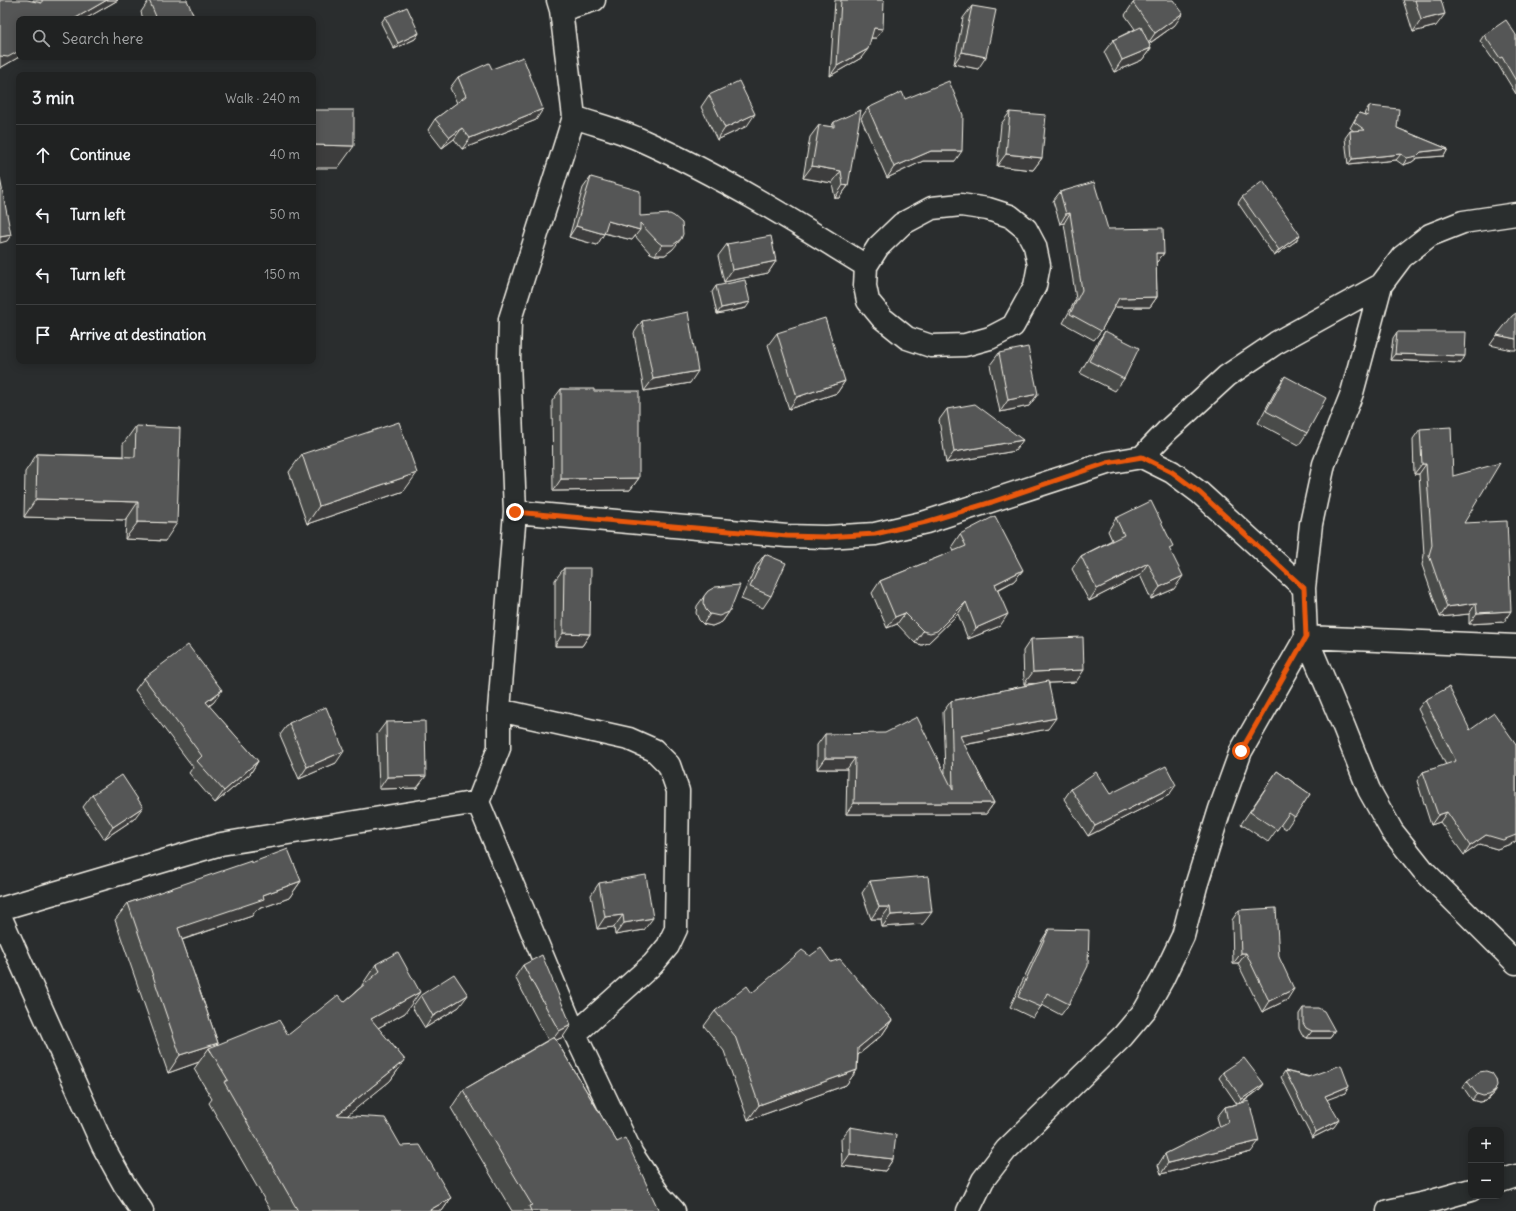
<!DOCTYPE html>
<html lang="en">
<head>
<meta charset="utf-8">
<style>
	body { margin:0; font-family:Delius,sans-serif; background:#2d2f2f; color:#f1f3f6 }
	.controls { position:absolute; right:12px; bottom:12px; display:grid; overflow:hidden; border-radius:8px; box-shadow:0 2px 10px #0003 }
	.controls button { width:36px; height:36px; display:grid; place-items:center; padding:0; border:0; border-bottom:1px solid #3d3f40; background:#202222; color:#f1f3f6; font:20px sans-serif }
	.stop { position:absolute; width:12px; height:12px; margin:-9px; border:3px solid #ea580c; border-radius:50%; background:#fff }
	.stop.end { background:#ea580c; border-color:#fff; box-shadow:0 1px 4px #0008 }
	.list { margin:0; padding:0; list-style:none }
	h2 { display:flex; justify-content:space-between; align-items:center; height:52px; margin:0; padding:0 16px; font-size:17px }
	h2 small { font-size:13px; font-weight:400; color:#a2a4a5 }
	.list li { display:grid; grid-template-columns:26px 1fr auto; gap:12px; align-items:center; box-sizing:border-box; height:60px; padding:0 16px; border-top:1px solid #3d3f40 }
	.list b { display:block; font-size:15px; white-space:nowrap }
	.list em { font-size:13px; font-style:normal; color:#a2a4a5 }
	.icon { flex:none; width:22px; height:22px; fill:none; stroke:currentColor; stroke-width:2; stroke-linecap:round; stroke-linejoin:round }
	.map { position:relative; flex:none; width:1516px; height:1211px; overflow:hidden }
	.search { position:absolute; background:#202222; box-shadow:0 2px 10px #0003; left:16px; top:16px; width:300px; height:44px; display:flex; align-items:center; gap:10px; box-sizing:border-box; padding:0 14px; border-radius:8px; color:#a2a4a5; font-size:15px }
	.panel { position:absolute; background:#202222; box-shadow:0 2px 10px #0003; left:16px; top:72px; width:300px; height:292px; border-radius:8px }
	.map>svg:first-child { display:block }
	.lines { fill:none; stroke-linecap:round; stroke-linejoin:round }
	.street-casing { stroke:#f4f1e8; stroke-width:25 }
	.street { stroke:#2a2d2e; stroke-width:22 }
	.wall { fill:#494b4a; stroke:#f4f1e8 }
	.shaded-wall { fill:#3c3d3c; stroke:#f4f1e8 }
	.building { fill:#555756; stroke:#f4f1e8 }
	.route { stroke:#ea580c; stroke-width:5 }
</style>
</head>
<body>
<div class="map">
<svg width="1516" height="1211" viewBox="0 0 1516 1211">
	<rect width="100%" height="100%" fill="#2a2d2e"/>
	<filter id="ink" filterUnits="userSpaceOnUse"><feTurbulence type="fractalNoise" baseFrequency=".025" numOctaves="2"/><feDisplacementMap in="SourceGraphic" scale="8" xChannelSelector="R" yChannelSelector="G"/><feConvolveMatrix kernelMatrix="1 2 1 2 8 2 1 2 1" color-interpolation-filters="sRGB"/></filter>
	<g filter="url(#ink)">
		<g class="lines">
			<defs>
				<path id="street" d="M558,0L561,10L574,117L510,319L509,361L515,512L499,710V748L478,802L575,1034L632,1154L660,1196L674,1211
					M561,10L594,0
					M574,117C597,125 622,131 643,141C721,176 794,221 866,266
					M961,205L988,209L1010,216L1026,229L1035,246L1039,265L1035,286L1013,326L990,338L965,345L931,346L907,338L882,318L868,301L865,286L866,266L878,247L902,224L932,208Z
					M1142,457L1172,472L1200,493L1304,588
					M515,512L787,536L826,537L875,534L926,522L1107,463L1142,457L1167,431L1227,376L1276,343L1381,285L1402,257L1430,235L1463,222L1516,214
					M1516,646L1306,637L1344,727L1369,790L1392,831L1423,870L1516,963
					M499,710L629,739L654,750L669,765L678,791L676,929L668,946L653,964L575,1034
					M0,909L221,844L478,802
					M0,916L103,1146L124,1184L142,1211
					M1501,1181L1516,1176
					M968,1211L983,1180L1006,1150L1123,1036L1145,1010L1162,980L1183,936L1196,886L1220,809L1241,751L1306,637L1304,588L1311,524L1324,464L1352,393L1381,285
					M1388,1211L1425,1203L1471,1190"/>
			</defs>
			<use href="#street" class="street-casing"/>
			<use href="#street" class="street"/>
		</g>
		<path class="wall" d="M33,0H118L0,68L33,1Z
			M149,0L195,19H143L141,12Z
			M835,0H884L876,38H871L861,58L830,76Z
			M1403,0H1441L1436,26L1413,32Z
			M1133,3L1175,25L1149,44L1151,48L1142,60L1114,72L1104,52L1113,40L1135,29L1125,15Z
			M972,6L978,69L954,64L963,18Z
			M385,17L419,33L415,39L394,49L381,23Z
			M1484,35H1516V94L1497,63L1496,64L1480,41Z
			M492,69L536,120L462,149L454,139L442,148L428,130L435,119L457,103L450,88L458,77Z
			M709,95L747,126L717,140L701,107Z
			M905,99L955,161H923L887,178L861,118L868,108Z
			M1369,106L1397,128L1448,149L1444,156L1417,158L1412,162L1403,165L1396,160L1348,165L1345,138L1350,131H1354L1350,128L1355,119L1359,113L1364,115L1365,112Z
			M1010,112L1042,158L1033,170L997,166L1001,124Z
			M834,122L848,186L839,198H835L832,183L803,178L810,137L819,125L831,127Z
			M591,177L640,216L673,249L665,255H655L650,253L635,236L632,240L604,233L597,245L569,237L583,188Z
			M1060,192L1108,229L1164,253L1157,262H1156L1157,297L1150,307H1114L1101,331L1094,340L1063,323L1076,299L1064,223L1060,224L1053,201Z
			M1242,197L1296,241L1274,256L1238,203Z
			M727,244L776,261L768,273L724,282L718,256Z
			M716,286L746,308L717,314L712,292Z
			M642,321L690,383L644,391L634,333Z
			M1105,331L1124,379L1115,391L1080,373L1097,343Z
			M1397,332L1461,363L1390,360L1393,338Z
			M777,333L845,381L837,393L789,409L768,345Z
			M999,353L1038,394L1029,406L1000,412L990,365Z
			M1285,376L1307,433L1299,445L1258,423L1277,388Z
			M561,389L594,391L639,478L630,490L553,491L552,401Z
			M947,409L1015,451L946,463L939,420Z
			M136,426L165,541L125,539L126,520L24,517L25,472L37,454L123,456V444Z
			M1420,429L1453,476L1464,523L1504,622L1469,624V614L1440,617L1422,565L1424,555L1419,474H1414L1413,439Z
			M302,454L404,491L307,524L289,472Z
			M1116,518L1170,551L1174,589L1151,599L1140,575L1089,601L1072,569L1081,556L1112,540L1108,531Z
			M960,534L1023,570L1014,581L998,590L1000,626L968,639L958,614L928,643L922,645L915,643L897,624L887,628L872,593L880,581L954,551L952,546Z
			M765,554L771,596L763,608L741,599L756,566Z
			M564,568L590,634L582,646H555V580Z
			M708,591L729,612L722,622L712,626L703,624L699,620L696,613L697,606Z
			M1031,639L1076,682L1049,683L1048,729L964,745L994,803L986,814H846L847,769H817V745L825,734L945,773L943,712L951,701L1038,683L1024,684L1023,651Z
			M144,678L214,702L209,706L258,761L250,774L215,803L189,773L193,767L135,690Z
			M1425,700L1470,730L1516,744V841L1513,843L1497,849L1480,844L1464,855L1440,822L1431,825L1417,781L1423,772L1446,765L1418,709Z
			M386,722L417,788L379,789L377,734Z
			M289,723L336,763L299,779L280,735Z
			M1277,771L1310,794L1286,829L1280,825L1268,842L1241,824Z
			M1071,789L1110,794L1169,795L1088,836L1064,799Z
			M92,795L134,819L104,839L83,807Z
			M251,863L301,881L289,898L256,910L252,916L182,940L218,1043L216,1045L288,1035L344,1002L362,986V985L376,964L405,1013L378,1028L405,1060L390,1081L347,1115L401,1146L451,1198L442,1211H271L209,1103L212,1099L194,1069L199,1062L168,1073L115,920L128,903Z
			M870,881L923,924L882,927L881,919H871L862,893Z
			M599,883L644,930L615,935L614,927L597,929L591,895Z
			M1239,910L1279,957L1287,1000L1262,1012L1238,964H1233L1232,920Z
			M1049,929L1069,1004L1061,1015L1042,1005L1033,1018L1010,1007L1042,940Z
			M810,956L831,962L892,1020L882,1035L858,1055L857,1070L846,1085L748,1120L724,1051L704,1026L715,1011L752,993Z
			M523,965L563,1037L556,1040L617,1142L659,1211H512L451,1108L463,1090L548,1040L515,977Z
			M421,995L459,1007L425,1028L412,1007Z
			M1303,1008L1335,1031L1330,1038H1307L1302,1035L1299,1029V1014Z
			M1285,1071L1349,1086L1345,1093L1327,1099L1334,1127L1312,1138L1281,1077Z
			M1223,1072L1264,1084L1259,1090L1242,1103L1251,1152L1161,1174L1158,1165L1165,1154L1220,1127L1217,1117L1225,1107L1237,1104L1219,1078Z
			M1467,1081L1495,1091L1490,1097L1485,1101L1479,1102L1472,1100L1463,1087Z
			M850,1127L893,1159L885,1171L842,1166L841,1139Z"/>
		<path class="shaded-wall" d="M107,0H118L85,19H74Z
			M1183,13L1175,25L1147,45L1155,33Z
			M1445,14L1436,26L1413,32L1421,20Z
			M874,28L883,29L876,38H867Z
			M419,33L415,39L394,49L398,43Z
			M1151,48L1142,60L1114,72L1122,60Z
			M868,49L861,58L830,76L837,66Z
			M19,51V57L0,68V56Z
			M962,52L986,57L978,69L954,64Z
			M543,109L536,120L462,149L470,138Z
			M755,114L747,126L717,140L725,128Z
			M462,128L454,139L442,148L450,137Z
			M313,145L354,146L338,168H313Z
			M1448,149L1444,156L1417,158L1412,162L1403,165L1407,158L1421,152Z
			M931,151H962L955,161H923L887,178L894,167Z
			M1006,154L1042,158L1033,170L997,166Z
			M1401,154L1396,160L1348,165L1352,159Z
			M812,166L841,171L832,183L803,178Z
			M843,185L848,186L839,198H835Z
			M1070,213L1064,223L1060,224L1066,214Z
			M608,221L640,230L632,240L600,232Z
			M576,226L604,234L597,245L569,237Z
			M11,235L7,241L0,243V237Z
			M1300,235L1296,241L1274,256L1279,250Z
			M681,239L673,249L665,255H655L662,245Z
			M1156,253H1164L1157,262H1149Z
			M776,261L768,273L724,282L732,270Z
			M1157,297L1150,307H1112L1119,298Z
			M750,302L746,308L717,314L721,308Z
			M1497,335L1516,339V350H1512L1490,345Z
			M1395,354L1465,356L1461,363L1390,360Z
			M698,371L690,383L644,391L653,379Z
			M845,381L837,393L789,409L797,397Z
			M1038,394L1029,406L1000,412L1008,400Z
			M1023,440L1015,451L946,463L954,452Z
			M1422,464H1426L1419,474H1414Z
			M417,473L404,491L307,524L319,506Z
			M639,478L630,490L553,491L561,479Z
			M36,499L138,502L126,520L24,517Z
			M138,522L177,523L165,541L125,539Z
			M1148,563L1140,575L1089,601L1097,589Z
			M1023,570L1014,581L987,595L995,584Z
			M1183,576L1174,589L1151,599L1160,587Z
			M966,602L958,614L928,643L922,645L915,643L923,631Z
			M1476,603L1469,614L1440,617L1447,607Z
			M1511,611L1504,622L1469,624L1477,613Z
			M729,612L722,622L712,626L703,624L710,614Z
			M905,613L897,624L887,628L895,617Z
			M1008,614L1000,626L968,639L976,628Z
			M563,633L590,634L582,646H555Z
			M1084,670L1076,682L1024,684L1033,672Z
			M222,690L214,702L198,714L206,702Z
			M1056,718L1048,729L952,747L960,736Z
			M344,751L336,763L299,779L307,767Z
			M825,758H855L847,769H817Z
			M258,761L250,774L215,803L224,791Z
			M426,776L417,788L379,789L387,777Z
			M1176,785L1169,795L1088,836L1095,826Z
			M854,803H994L986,814H846Z
			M143,807L134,819L104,839L113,827Z
			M1447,812L1440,822L1431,825L1438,815Z
			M1486,835H1516V841L1513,843L1497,849L1480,844L1464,855L1470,846Z
			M301,881L289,898L256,910L252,916L166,945L178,928L263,895Z
			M879,907H890L881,919H871Z
			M932,912L923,924L882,927L891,915Z
			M623,915L614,927L597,929L605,917Z
			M653,918L644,930L615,935L624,923Z
			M1241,953H1246L1238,964H1233Z
			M1294,989L1287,1000L1262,1012L1269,1001Z
			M420,992L405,1013L356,1040L371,1019Z
			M468,995L459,1007L425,1028L433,1016Z
			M892,1020L882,1035L847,1064L858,1048Z
			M571,1025L563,1037L550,1043L559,1031Z
			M1312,1031H1335L1330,1038H1307Z
			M218,1043L211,1052L209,1048L199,1062L168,1073L180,1055Z
			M405,1060L390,1081L322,1136L337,1115Z
			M857,1070L846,1085L748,1120L759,1105Z
			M1264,1084L1259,1090L1238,1105L1242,1099Z
			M1349,1086L1345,1093L1321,1102L1325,1096Z
			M1495,1091L1490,1097L1485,1101L1479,1102L1472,1100L1477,1094Z
			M1339,1120L1334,1127L1312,1138L1316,1132Z
			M1259,1141L1251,1152L1161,1174L1168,1163Z
			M850,1154L893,1159L885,1171L842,1166Z
			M451,1198L442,1211H428Z"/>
		<path class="building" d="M0,0H27L42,3V0H107L74,19H19V51L8,57L0,56Z
			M149,0H187L195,19H157Z
			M841,0H884L883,29L874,28L868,49L837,66Z
			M1137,0H1173L1183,13L1155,33L1133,3Z
			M1415,0H1441L1445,14L1421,20Z
			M972,6L996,10L986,57L962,52Z
			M407,7L419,33L398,43L385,17Z
			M1506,20L1516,35V81L1502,57L1500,58L1484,35Z
			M1141,27L1151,48L1122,60L1113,40Z
			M523,57L543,109L470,138L462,128L450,137L435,119L466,96L458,77L489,63L492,69Z
			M739,81L755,114L725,128L709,95Z
			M949,81L963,115L962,151H931L894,167L868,108L902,92L905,99Z
			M1369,106L1399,109L1397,128L1448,149L1421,152L1417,156L1407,158L1401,154L1352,159L1350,131L1365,130L1354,122L1359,113L1368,116Z
			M313,110H354V146L313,145Z
			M861,110L848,186L843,185L841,171L812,166L819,125L834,127V122Z
			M1010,112L1046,115L1042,158L1006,154Z
			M591,177L640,191V216L670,214L674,216L682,223L683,234L681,239L673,245H662L658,242L640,223V230L608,221L604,234L576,226Z
			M0,178L11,235L0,237Z
			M1263,181L1300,235L1279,250L1242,197Z
			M1094,182L1108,229L1163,228L1164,253H1156L1157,297L1119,298L1101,331L1070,314L1082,290L1070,213L1066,214L1060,192Z
			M771,236L776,261L732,270L727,244Z
			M745,280L750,302L721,308L716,286Z
			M688,312L698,371L653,379L642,321Z
			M1516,313V339L1497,335L1512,316Z
			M825,318L845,381L797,397L777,333Z
			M1105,331L1139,348L1124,379L1089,361Z
			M1397,332H1466L1465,356L1395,354Z
			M1028,347L1038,394L1008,400L999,353Z
			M1285,376L1326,398L1307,433L1266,411Z
			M561,389H594V391H639V478L561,479Z
			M975,404L1023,440L954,452L947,409Z
			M399,422L417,473L319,506L302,454Z
			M136,426L180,428L177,523L138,522V502L36,499L37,454L135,457Z
			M1451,427L1453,476L1500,463L1464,523L1507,521L1511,611L1477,613L1476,603L1447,607L1429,555L1432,545L1426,464H1422L1420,429Z
			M1151,501L1173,546L1169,548L1183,576L1160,587L1148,563L1097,589L1081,556L1124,535L1116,518Z
			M995,516L1023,570L995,584L1008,614L976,628L966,602L937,631L930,633L923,631L905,613L895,617L880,581L966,546L960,534Z
			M765,554L786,563L771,596L750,587Z
			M564,568H591L590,634L563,633Z
			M740,585L731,608L729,612L719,616L710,614L706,610L703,603L704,596L708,591L715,587Z
			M1083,637L1084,670L1033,672L1031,639Z
			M188,645L222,690L206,702L258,761L224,791L197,761L202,756L144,678Z
			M1048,681L1056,718L960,736L994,803H854L855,758H825V734L885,733L917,717L953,790L951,701Z
			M1449,687L1470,730L1494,713L1516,744V835L1503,840L1486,835L1470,846L1447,812L1438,815L1423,772L1456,761L1425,700Z
			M326,707L344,751L307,767L289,723Z
			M425,721L426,776L387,777L386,722Z
			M1166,766L1176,785L1095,826L1071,789L1096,772L1110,794Z
			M1277,771L1310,794L1295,817L1289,813L1277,830L1250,812Z
			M122,775L143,807L113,827L92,795Z
			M288,849L301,881L263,895L264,899L178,928L218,1043L180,1055L128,903L251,861V863Z
			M646,875L653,918L624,923L623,915L605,917L599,883Z
			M928,876L932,912L891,915L890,907H879L870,881Z
			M1276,908L1279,957L1294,989L1269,1001L1246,953H1241L1239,910Z
			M1049,929L1089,930L1088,966L1069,1004L1047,993L1041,1007L1018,997Z
			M821,948L831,962L840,959L892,1020L858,1048L857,1070L759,1105L735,1036L715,1011L747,986L752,993L802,950L810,956Z
			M398,952L420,992L371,1019L405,1060L337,1115L385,1118L401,1146L420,1145L451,1198L428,1211H298L224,1082L228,1080L209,1048L279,1020L288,1035L338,995L344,1002L380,971L376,964Z
			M542,955L571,1025L559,1031L523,965Z
			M454,974L468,995L433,1016L421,995Z
			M1303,1008H1318L1324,1011L1335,1031H1312L1306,1028L1303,1023Z
			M554,1037L617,1142L625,1138L659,1211H531L529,1206L532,1205L463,1090Z
			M1244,1058L1264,1084L1242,1099L1223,1072Z
			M1341,1065L1349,1086L1325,1096L1339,1120L1316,1132L1285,1071L1308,1077Z
			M1486,1071L1492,1073L1496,1079L1497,1085L1495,1091L1489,1095L1483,1096L1477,1094L1467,1081L1479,1072Z
			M1249,1101L1259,1141L1168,1163L1165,1154L1228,1122L1225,1107Z
			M850,1127L896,1135L893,1159L850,1154Z"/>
	</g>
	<g class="lines" filter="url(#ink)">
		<path class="route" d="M515,512L787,536L826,537L875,534L926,522L992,502L1107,463L1142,457L1172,472L1200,493L1304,588L1306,637L1241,751"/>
	</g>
</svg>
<div class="controls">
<button>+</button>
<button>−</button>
</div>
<div class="stop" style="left:1241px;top:751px"></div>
<div class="stop end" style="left:515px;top:512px"></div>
<div class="search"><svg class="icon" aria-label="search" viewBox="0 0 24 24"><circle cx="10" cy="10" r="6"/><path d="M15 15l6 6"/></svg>Search here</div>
<section class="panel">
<h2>3 min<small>Walk · 240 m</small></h2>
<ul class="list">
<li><svg class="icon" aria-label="ahead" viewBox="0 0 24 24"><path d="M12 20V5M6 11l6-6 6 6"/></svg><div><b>Continue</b></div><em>40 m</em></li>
<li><svg class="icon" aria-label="left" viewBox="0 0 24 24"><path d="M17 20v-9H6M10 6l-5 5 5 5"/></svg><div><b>Turn left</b></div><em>50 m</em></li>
<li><svg class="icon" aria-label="left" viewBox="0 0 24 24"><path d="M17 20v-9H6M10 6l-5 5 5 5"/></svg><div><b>Turn left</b></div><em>150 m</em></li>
<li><svg class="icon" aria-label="arrive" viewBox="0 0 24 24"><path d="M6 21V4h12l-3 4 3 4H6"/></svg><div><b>Arrive at destination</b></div></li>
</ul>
</section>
</div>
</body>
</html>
